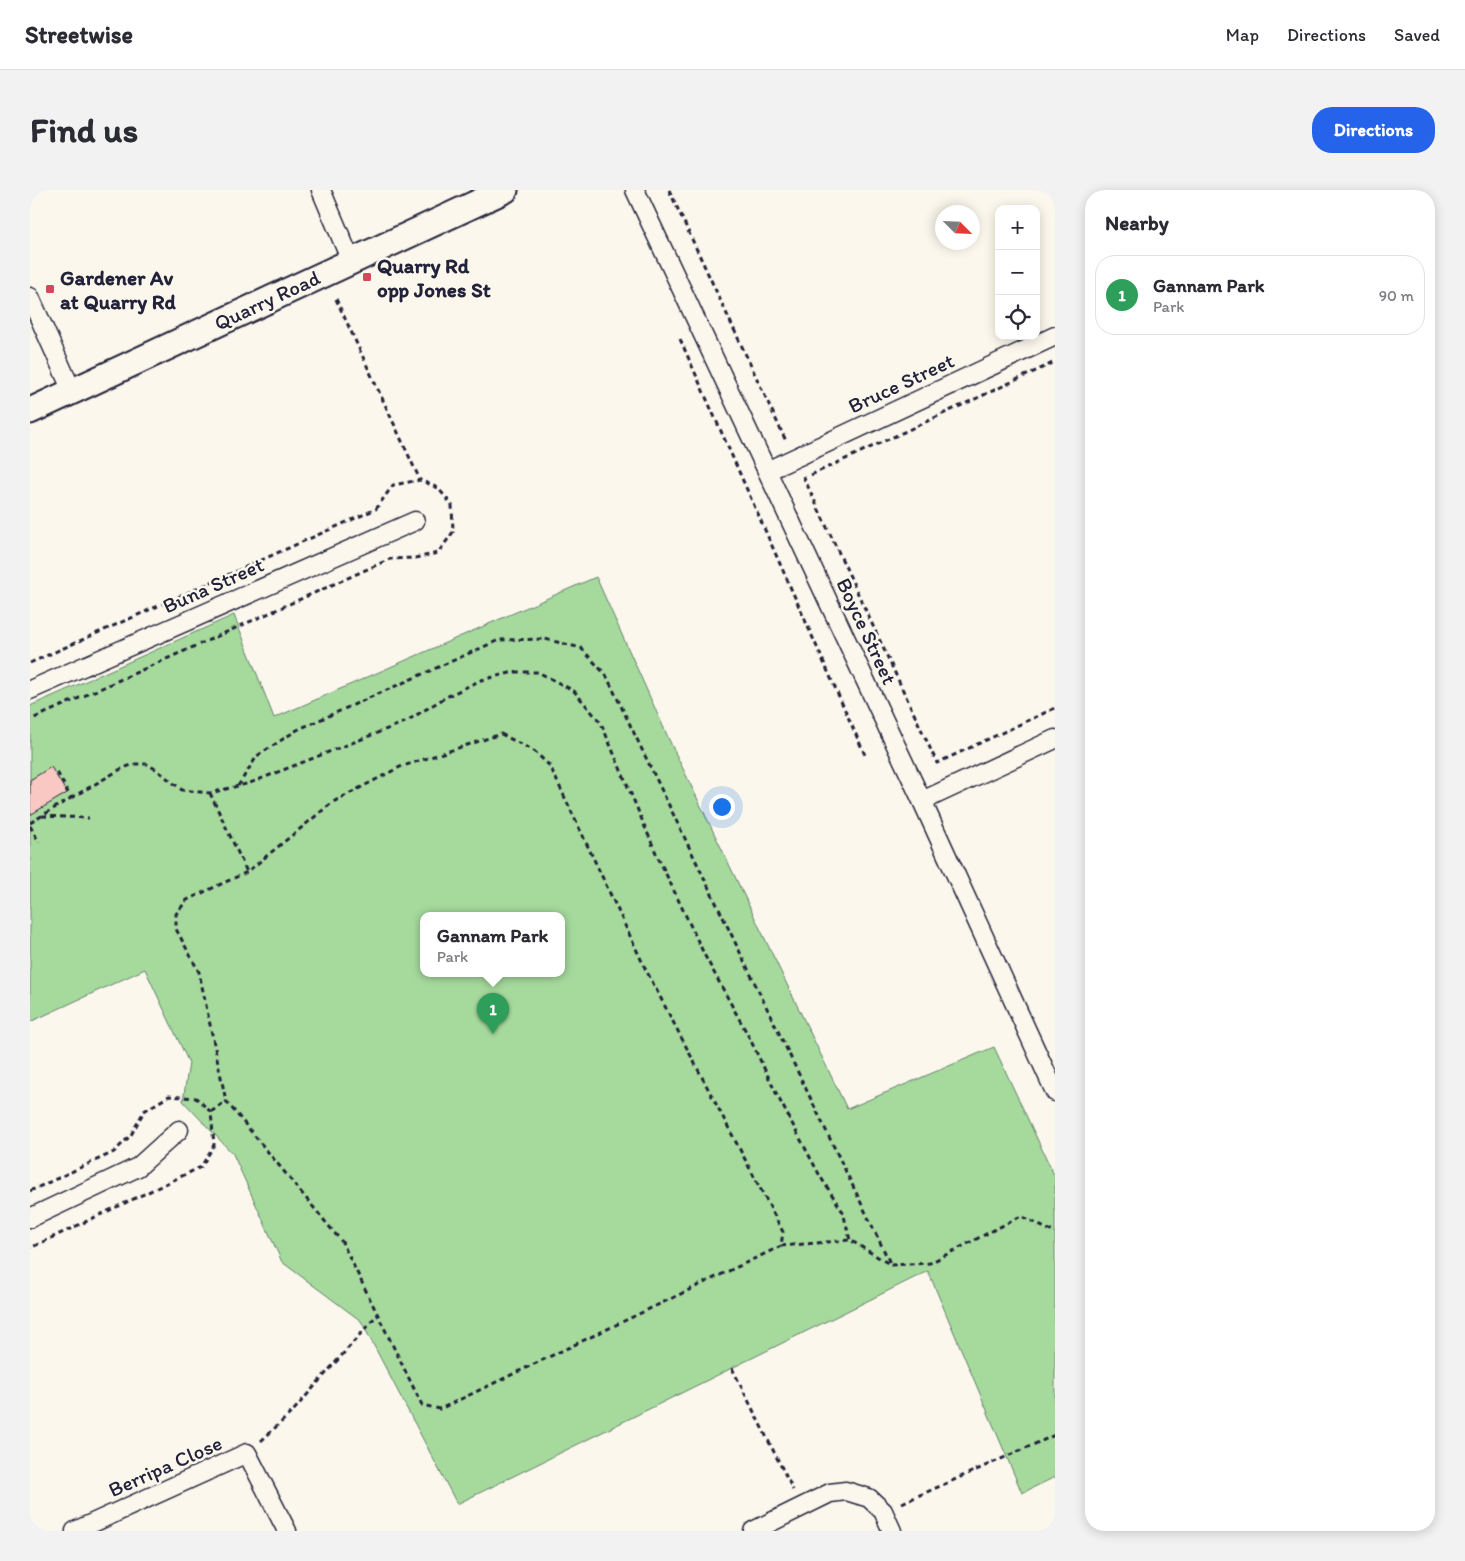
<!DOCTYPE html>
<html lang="en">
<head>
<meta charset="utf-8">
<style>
	body { margin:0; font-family:Itim,sans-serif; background:#f2f2f3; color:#2b2b33 }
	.controls { position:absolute; right:15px; top:15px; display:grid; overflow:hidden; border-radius:10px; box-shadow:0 2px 12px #0003 }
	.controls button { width:45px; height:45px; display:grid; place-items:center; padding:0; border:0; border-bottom:1px solid #e1e1e2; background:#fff; color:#2b2b33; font:25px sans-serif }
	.compass { position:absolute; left:905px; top:15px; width:45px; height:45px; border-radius:50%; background:#fff; box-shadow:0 2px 12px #0003; rotate:114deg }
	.you { position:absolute; left:691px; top:616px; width:18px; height:18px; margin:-12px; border:4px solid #fff; border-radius:50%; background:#1a73e8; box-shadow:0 0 0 8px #1a73e833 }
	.badge { display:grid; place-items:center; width:32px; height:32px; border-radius:50%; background:#2563eb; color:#fff; font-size:16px; font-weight:700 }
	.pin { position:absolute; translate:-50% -41px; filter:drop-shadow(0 1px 2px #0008) }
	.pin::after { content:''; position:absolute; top:26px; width:18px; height:15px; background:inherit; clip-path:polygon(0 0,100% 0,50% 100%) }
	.popup { position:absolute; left:390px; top:722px; width:145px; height:65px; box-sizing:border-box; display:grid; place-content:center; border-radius:10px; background:#fff; filter:drop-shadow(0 1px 4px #0005); font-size:16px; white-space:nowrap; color:#7c7c81 }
	.popup b { font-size:19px; color:#2b2b33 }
	.popup::after { content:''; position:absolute; left:50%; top:100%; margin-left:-10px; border:10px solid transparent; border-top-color:#fff }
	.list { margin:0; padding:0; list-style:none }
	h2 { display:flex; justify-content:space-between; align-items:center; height:65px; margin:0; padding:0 20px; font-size:21px }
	h2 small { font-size:16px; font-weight:400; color:#7c7c81 }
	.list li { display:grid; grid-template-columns:32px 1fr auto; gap:15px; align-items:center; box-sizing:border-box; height:80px; margin:0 10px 10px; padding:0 10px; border:1px solid #e1e1e2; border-radius:20px }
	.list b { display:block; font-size:19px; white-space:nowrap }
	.list p { margin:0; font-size:16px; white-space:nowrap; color:#7c7c81 }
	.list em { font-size:16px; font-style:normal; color:#7c7c81 }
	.icon { flex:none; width:28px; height:28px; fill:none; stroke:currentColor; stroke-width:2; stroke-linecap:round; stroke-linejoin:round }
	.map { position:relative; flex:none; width:1025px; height:1341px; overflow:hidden; border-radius:20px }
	header { display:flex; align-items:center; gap:30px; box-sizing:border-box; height:70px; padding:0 25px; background:#fff; border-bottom:1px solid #e1e1e2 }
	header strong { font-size:24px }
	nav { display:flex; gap:28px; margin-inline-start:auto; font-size:18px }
	.intro { display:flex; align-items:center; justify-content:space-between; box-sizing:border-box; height:120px; padding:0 30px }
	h1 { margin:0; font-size:35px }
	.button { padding:12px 22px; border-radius:20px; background:#2563eb; color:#fff; font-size:18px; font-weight:700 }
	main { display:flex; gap:30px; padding:0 30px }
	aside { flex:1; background:#fff; border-radius:20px; box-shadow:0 2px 12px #0003 }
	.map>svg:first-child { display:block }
	.green { fill:#a6da9d; stroke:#647e6c; fill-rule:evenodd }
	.building { fill:#f9c8c3; stroke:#22223b }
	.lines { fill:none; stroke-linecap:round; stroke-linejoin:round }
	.street-casing { stroke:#22223b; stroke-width:21 }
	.secondary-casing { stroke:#22223b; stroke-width:29 }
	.path { stroke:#22223b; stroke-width:3; stroke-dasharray:5 4; stroke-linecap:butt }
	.street { stroke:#fbf7ec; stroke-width:18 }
	.secondary { stroke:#fbf7ec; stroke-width:25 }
	.poi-dot { fill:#d1495b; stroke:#fbf7ec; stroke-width:2 }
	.labels { text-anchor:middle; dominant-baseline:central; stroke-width:5; stroke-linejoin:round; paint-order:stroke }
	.poi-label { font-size:21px; font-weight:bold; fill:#22223b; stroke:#fbf7ec; text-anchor:start }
	.street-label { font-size:21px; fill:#22223b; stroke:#fbf7ec }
</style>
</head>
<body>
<header>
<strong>Streetwise</strong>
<nav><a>Map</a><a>Directions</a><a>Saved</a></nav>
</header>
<div class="intro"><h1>Find us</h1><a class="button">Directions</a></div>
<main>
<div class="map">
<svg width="1025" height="1341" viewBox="0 0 1025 1341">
	<rect width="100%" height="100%" fill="#fbf7ec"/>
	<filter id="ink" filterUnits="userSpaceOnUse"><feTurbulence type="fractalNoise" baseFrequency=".02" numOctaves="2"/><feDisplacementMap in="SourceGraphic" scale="10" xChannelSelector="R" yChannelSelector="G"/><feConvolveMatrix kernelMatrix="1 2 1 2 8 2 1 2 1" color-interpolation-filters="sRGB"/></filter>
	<g filter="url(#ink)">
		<path class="green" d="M566,387L641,554L817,919L964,857L1025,987V1287L992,1303L898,1081L427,1314L331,1131L252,1072L203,964L153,911L159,873L115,779L0,832V516L204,425L244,528ZM394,725H532V783H394Z"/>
		<path class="building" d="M21,577L37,603L0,625V590Z"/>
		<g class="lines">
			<defs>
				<path id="street" d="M291,0L321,71
					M605,0L892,611L1025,902
					M0,107L42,201
					M737,281L1025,146
					M0,500L385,331
					M892,611L1025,549
					M0,1028L108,977L149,940
					M45,1341L217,1263L257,1341
					M723,1341L800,1303L816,1301L839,1308L853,1321L862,1341"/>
				<path id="secondary" d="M0,221L475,0"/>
			</defs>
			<use href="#street" class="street-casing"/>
			<use href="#secondary" class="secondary-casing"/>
			<path class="path" d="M639,0L756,251
				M306,109L390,290
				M650,149L835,565
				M781,285L1025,172
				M773,286L907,573L1025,518
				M0,473L346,319L363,295L390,290L408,298L422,315L423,342L408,363L385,368L360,369L0,530
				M471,544L504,561L520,576L616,780L753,1042L751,1056L410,1219L392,1215L312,1052L196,911L169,782L146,739V724L157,710L217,682L303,612L370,577Z
				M208,596L227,566L267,540L469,450L515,449L551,458L576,485L861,1075
				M180,603L217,682
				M41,608L91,579L104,574H117L127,580L152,600L180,603L220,593L375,532L416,507L451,490L484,482H508L544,501L571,533L626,663L675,766L719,847L748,907L790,986L813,1022L820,1050
				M12,626L59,628
				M0,633L41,608L26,580
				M0,636L9,652
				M181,922L196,911
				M0,1001L84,962L101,945L114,921L139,906L166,908L181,922L184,955L171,977L0,1058
				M751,1056L820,1050L861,1075L900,1073L991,1026L1025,1043
				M702,1178L763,1300
				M231,1251L263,1221L347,1125
				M872,1313L1025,1245"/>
			<use href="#street" class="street"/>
			<use href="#secondary" class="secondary"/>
		</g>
	</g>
	<g class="poi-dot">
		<rect x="332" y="82" width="10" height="10" rx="2.5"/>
		<rect x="15" y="94" width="10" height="10" rx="2.5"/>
	</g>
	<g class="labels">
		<g class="poi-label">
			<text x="347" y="75">Quarry Rd<tspan x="347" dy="24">opp Jones St</tspan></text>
			<text x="30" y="87">Gardener Av<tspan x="30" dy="24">at Quarry Rd</tspan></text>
		</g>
		<g class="street-label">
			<text transform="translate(237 110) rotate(-25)">Quarry Road</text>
			<text transform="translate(871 193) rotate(-25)">Bruce Street</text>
			<text transform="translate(183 395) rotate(-24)">Buna Street</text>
			<text transform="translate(837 441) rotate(65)">Boyce Street</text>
			<text transform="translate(135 1276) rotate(-24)">Berripa Close</text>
		</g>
	</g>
</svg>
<div class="controls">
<button>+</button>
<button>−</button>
<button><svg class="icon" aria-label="locate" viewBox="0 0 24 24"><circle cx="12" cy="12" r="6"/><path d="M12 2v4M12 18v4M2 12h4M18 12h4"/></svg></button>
</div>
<svg class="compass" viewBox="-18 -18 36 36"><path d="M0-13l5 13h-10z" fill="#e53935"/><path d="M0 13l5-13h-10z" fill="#7c7c81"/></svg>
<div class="you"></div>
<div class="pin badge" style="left:463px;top:844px;background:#2e9e5b">1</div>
<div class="popup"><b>Gannam Park</b>Park</div>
</div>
<aside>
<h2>Nearby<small></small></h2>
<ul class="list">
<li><span class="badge" style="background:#2e9e5b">1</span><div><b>Gannam Park</b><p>Park</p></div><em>90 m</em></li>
</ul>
</aside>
</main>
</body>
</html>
